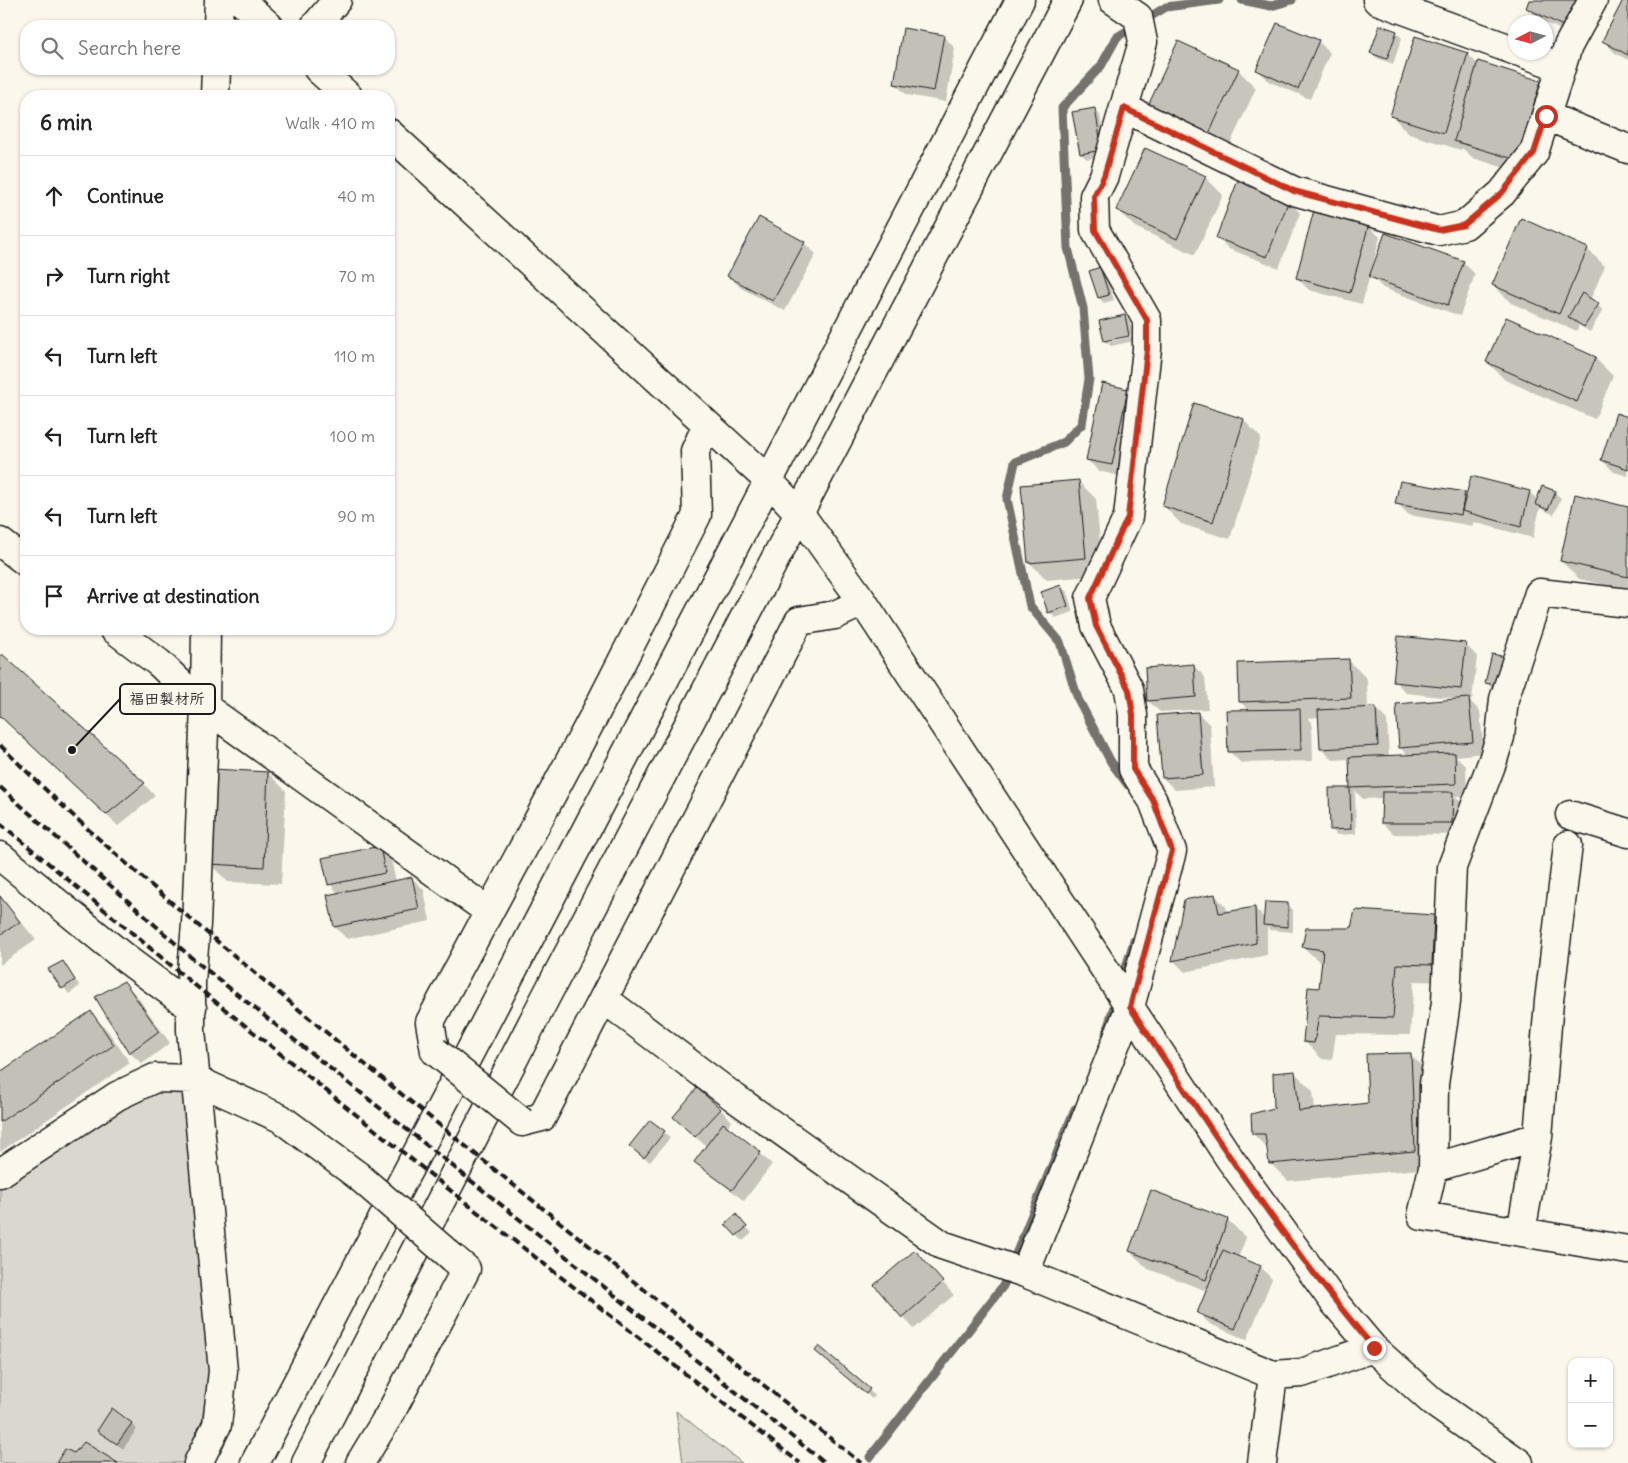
<!DOCTYPE html>
<html lang="en">
<head>
<meta charset="utf-8">
<style>
	body { margin:0; font-family:Delius,"Klee One",sans-serif; background:#f6f6f6; color:#222 }
	.controls { position:absolute; right:15px; bottom:15px; display:grid; overflow:hidden; border-radius:10px; box-shadow:0 1px 4px #0004 }
	.controls button { width:45px; height:45px; display:grid; place-items:center; padding:0; border:0; border-bottom:1px solid #e0e0e0; background:#fff; color:#222; font:25px sans-serif }
	.compass { position:absolute; left:1508px; top:15px; width:45px; height:45px; border-radius:50%; background:#fff; box-shadow:0 1px 4px #0004; rotate:264deg }
	.stop { position:absolute; width:15px; height:15px; margin:-11px; border:4px solid #c8321e; border-radius:50%; background:#fff }
	.stop.end { background:#c8321e; border-color:#fff; box-shadow:0 1px 5px #0008 }
	.list { margin:0; padding:0; list-style:none }
	h2 { display:flex; justify-content:space-between; align-items:center; height:65px; margin:0; padding:0 20px; font-size:21px }
	h2 small { font-size:16px; font-weight:400; color:#767676 }
	.list li { display:grid; grid-template-columns:32px 1fr auto; gap:15px; align-items:center; box-sizing:border-box; height:80px; padding:0 20px; border-top:1px solid #e0e0e0 }
	.list b { display:block; font-size:19px; white-space:nowrap }
	.list em { font-size:16px; font-style:normal; color:#767676 }
	.icon { flex:none; width:28px; height:28px; fill:none; stroke:currentColor; stroke-width:2; stroke-linecap:round; stroke-linejoin:round }
	.map { position:relative; flex:none; width:1628px; height:1463px; overflow:hidden }
	.search { position:absolute; background:#fff; box-shadow:0 1px 4px #0004; left:20px; top:20px; width:375px; height:55px; display:flex; align-items:center; gap:12px; box-sizing:border-box; padding:0 18px; border-radius:20px; color:#767676; font-size:19px }
	.panel { position:absolute; background:#fff; box-shadow:0 1px 4px #0004; left:20px; top:90px; width:375px; height:545px; border-radius:20px }
	.map>svg:first-child { display:block }
	.green { fill:#dad7ce; stroke:#7b7a75 }
	.shadow { fill:#0003 }
	.lines { fill:none; stroke-linecap:round; stroke-linejoin:round }
	.stream { stroke:#74726e; stroke-width:9 }
	.building { fill:#c3c0b8; stroke:#1c1c1c }
	.minor-casing { stroke:#1c1c1c; stroke-width:31 }
	.minor { stroke:#fbf7ec; stroke-width:28 }
	.rail { stroke:#1c1c1c; stroke-width:4; stroke-dasharray:8 4; stroke-linecap:butt }
	.minor-bridge-casing { stroke:#1c1c1c; stroke-width:31; stroke-linecap:butt }
	.minor-bridge { stroke:#fbf7ec; stroke-width:28 }
	.route { stroke:#c8321e; stroke-width:6 }
	.leader { fill:none; stroke:#1c1c1c; stroke-width:2 }
	.callout-dot { fill:#1c1c1c; stroke:#fbf7ec; stroke-width:2 }
	.callout { fill:#fbf7ec; stroke:#1c1c1c; stroke-width:2 }
	.callout-label { font-size:15px; text-anchor:middle; font-weight:bold; fill:#1c1c1c }
</style>
</head>
<body>
<div class="map">
<svg width="1628" height="1463" viewBox="0 0 1628 1463">
	<rect width="100%" height="100%" fill="#fbf7ec"/>
	<filter id="ink" filterUnits="userSpaceOnUse"><feTurbulence type="fractalNoise" baseFrequency=".02" numOctaves="2"/><feDisplacementMap in="SourceGraphic" scale="10" xChannelSelector="R" yChannelSelector="G"/><feConvolveMatrix kernelMatrix="1 2 1 2 8 2 1 2 1" color-interpolation-filters="sRGB"/></filter>
	<g filter="url(#ink)">
		<path class="green" d="M194,1079L223,1371L198,1463H0V1173L117,1096Z
			M676,1411L742,1463H683Z"/>
		<path class="shadow" d="M1531,0H1594L1577,37L1539,20L1527,8Z
			M1625,0H1628V60L1615,53L1604,41Z
			M1396,32L1402,38L1393,64L1377,58L1372,53Z
			M943,36L955,48L946,102L907,95L895,84Z
			M1416,38L1468,54L1478,65L1540,82L1558,100L1534,177L1473,158L1462,148L1461,150L1409,134L1392,116Z
			M1318,41L1330,53L1310,99L1270,82L1258,70Z
			M1238,70L1256,88L1226,153L1149,108Z
			M1095,110L1100,115L1107,156L1087,159L1081,154Z
			M1205,177L1223,195L1195,255L1135,227L1117,210Z
			M1289,201L1300,213L1279,268L1229,249L1217,237Z
			M1368,226L1380,237L1371,272L1463,262L1475,274L1460,316L1383,288L1370,275L1362,304L1309,290L1297,278Z
			M804,243L816,254L785,311L741,288L729,276Z
			M1587,249L1605,266L1590,300L1603,310L1590,332L1579,325L1577,331L1511,303L1493,285Z
			M1100,268L1106,274L1114,300L1104,303L1099,298Z
			M1124,316L1130,322L1132,334L1108,339V342L1133,336L1134,341L1111,346L1105,341Z
			M1595,358L1613,376L1595,419L1505,380L1487,362Z
			M1127,390L1139,402L1123,477L1099,471L1087,460Z
			M1628,418V476L1614,472L1602,460Z
			M1244,420L1261,438L1230,539L1181,524L1164,506Z
			M1078,481L1096,499L1103,575L1047,580L1029,562Z
			M1529,492L1538,500L1555,493L1561,498L1554,515L1540,508L1533,538L1473,522V526L1409,515L1397,503L1465,493L1467,495Z
			M1628,508V590L1579,579L1561,561Z
			M1061,587L1067,592L1073,612L1055,618L1050,612Z
			M1465,644L1477,656L1472,700H1469L1480,711L1484,753L1456,756L1466,766L1467,796H1455L1464,805V835L1394,834L1382,823L1383,798L1363,799L1355,791L1356,834L1337,835L1331,829V789H1351L1350,759L1333,760L1321,749L1319,717L1308,718L1312,722L1313,761L1241,763L1229,751L1250,711L1240,702L1349,661L1367,679L1368,709L1375,708L1387,720L1389,757L1409,756L1400,748L1459,699L1406,693L1395,681Z
			M1493,655L1505,691L1492,688L1487,683Z
			M0,658L144,784L155,796L118,826L0,716Z
			M1194,666L1205,677L1208,709L1160,712L1148,701Z
			M1198,713L1210,725L1214,787L1175,790L1163,778Z
			M268,773L286,791L281,884L228,882L210,864Z
			M379,847L391,859L396,882L412,878L424,890L430,921L347,939L335,927L328,896L339,894L330,884Z
			M1215,895L1226,907L1228,913L1255,908L1265,919L1288,904L1293,910V932L1270,930L1267,927V955L1185,972L1173,960Z
			M0,896L36,940L0,965Z
			M1433,916L1451,934L1450,982L1414,981L1410,1035L1336,1034L1332,1060L1322,1059L1304,1041L1320,989L1323,965L1303,947L1352,930Z
			M63,963L80,986L69,994L50,970Z
			M124,983L136,995L170,1043L142,1064L130,1053L97,997Z
			M91,1013L108,1031L130,1063L0,1152V1074Z
			M1410,1054L1428,1072L1432,1168L1288,1181L1270,1163L1268,1149L1253,1134L1275,1109L1295,1073L1313,1091L1315,1110L1369,1105Z
			M720,1109L732,1121L727,1127L772,1164L744,1201L696,1161L707,1147L686,1129Z
			M664,1132L670,1138L650,1162L637,1152Z
			M1152,1192L1228,1220L1246,1238L1238,1258L1261,1267L1272,1279L1247,1340L1210,1324L1198,1313L1207,1291L1148,1269L1130,1251Z
			M742,1222L752,1233L743,1241L727,1225Z
			M915,1252L954,1295L914,1329L903,1317Z
			M819,1348L869,1390L875,1396L872,1399L822,1356Z
			M131,1424L137,1429L123,1449L99,1431Z"/>
		<g class="lines">
			<path class="stream" d="M1242,0L1271,6L1292,0
				M1128,785L1111,762L1078,699L1060,642L1030,606L1007,499L1015,462L1064,442L1082,424L1089,379L1083,308L1068,248L1062,108L1101,66L1117,37L1166,7L1219,0
				M1121,984L1134,941
				M1106,1034L1117,996
				M870,1457L1003,1286L1075,1109"/>
		</g>
		<path class="building" d="M1529,0H1577L1565,27L1526,8Z
			M1623,0H1628V55L1602,41Z
			M1277,23L1319,40L1298,89L1256,70Z
			M1380,25L1397,31L1387,59L1370,53Z
			M903,28L944,35L934,91L894,84Z
			M1415,36L1468,53L1444,133L1390,116Z
			M1178,41L1239,69L1208,136L1147,108Z
			M1478,61L1541,81L1517,160L1454,141Z
			M1095,108L1102,150L1080,154L1072,112Z
			M1145,148L1206,176L1177,239L1116,210Z
			M1238,180L1289,200L1267,257L1216,238Z
			M1314,210L1369,224L1350,293L1296,278Z
			M759,217L805,242L773,301L727,276Z
			M1521,218L1588,248L1559,314L1492,285Z
			M1385,233L1464,261L1448,305L1369,277Z
			M1100,267L1109,295L1098,298L1089,271Z
			M1582,293L1599,304L1584,327L1568,317Z
			M1125,315L1129,336L1104,341L1099,321Z
			M1506,317L1596,357L1577,402L1486,362Z
			M1102,383L1128,389L1112,465L1086,460Z
			M1194,403L1244,419L1213,522L1162,506Z
			M1616,413L1628,417V469L1601,460Z
			M1471,476L1530,491L1521,527L1462,511Z
			M1079,480L1086,558L1028,563L1021,485Z
			M1400,481L1465,492L1461,515L1395,504Z
			M1542,486L1556,491L1548,510L1535,504Z
			M1575,494L1628,507V577L1560,561Z
			M1061,585L1068,606L1048,613L1041,592Z
			M1398,636L1466,643L1461,689L1393,682Z
			M2,654L145,783L106,815L0,716V656Z
			M1492,654L1506,657L1500,686L1485,683Z
			M1349,659L1351,698L1239,702L1238,663Z
			M1194,664L1196,697L1147,701L1145,668Z
			M1469,698L1473,742L1399,748L1396,704Z
			M1376,707L1378,746L1320,749L1318,710Z
			M1300,709L1301,750L1228,752L1226,710Z
			M1198,712L1203,775L1162,778L1157,715Z
			M1455,753L1456,784L1350,788L1349,757Z
			M213,769L268,772L264,867L209,864Z
			M1329,788H1350L1351,829L1330,830Z
			M1382,792H1453L1452,823H1381Z
			M380,846L385,873L328,885L322,858Z
			M412,877L419,909L334,927L327,895Z
			M1215,894L1219,913L1255,907L1256,943L1172,961L1184,900Z
			M0,896L20,922L0,935Z
			M1265,902L1288,903V927L1263,925Z
			M1355,910L1434,915L1432,965L1397,964L1393,1018L1319,1016L1314,1043L1303,1042L1308,987L1319,988L1323,950L1302,947L1306,928H1351Z
			M63,961L75,980L62,989L48,969Z
			M124,981L159,1031L129,1053L95,997Z
			M91,1011L114,1045L0,1122V1072Z
			M1411,1053L1415,1151L1269,1164L1265,1134H1252L1251,1114L1274,1108L1273,1073L1295,1071L1299,1111L1368,1103L1366,1054Z
			M697,1088L721,1109L695,1137L673,1117Z
			M650,1120L665,1131L644,1158L629,1146Z
			M723,1123L761,1152L732,1190L694,1162Z
			M1151,1190L1228,1219L1206,1280L1129,1251Z
			M736,1214L747,1227L736,1236L725,1224Z
			M915,1250L943,1282L902,1318L874,1285Z
			M1223,1250L1261,1266L1235,1329L1197,1313Z
			M819,1346L870,1389L866,1394L815,1351Z
			M112,1408L132,1423L117,1444L97,1431Z
			M84,1442L118,1463H56L65,1449L74,1453Z"/>
		<g class="lines">
			<defs>
				<path id="minor" d="M240,0L269,26
					M1377,0L1516,51
					M218,26L219,0
					M315,26L337,0
					M1520,52L1561,67
					M318,69L348,96
					M215,96L216,69
					M1124,108L1294,191L1439,231L1465,225L1502,193L1534,153L1568,46L1593,0
					M1546,116L1628,149
					M389,133L769,481L800,514L863,602L1230,1159L1334,1302L1373,1348L1433,1402L1519,1463
					M0,542L26,562
					M114,629L159,663L205,707L488,911
					M1570,815L1628,833
					M1568,845L1549,1001L1538,1137L1521,1232L1628,1250
					M0,856L126,959L192,1008
					M604,999L735,1098L942,1245L1025,1273L1273,1375L1302,1373L1373,1348
					M435,1051L430,1022L595,714L697,515L695,451L707,425
					M522,1122L542,1117L799,621L835,615L863,602
					M1433,1168L1434,1084L1446,1002L1452,867L1493,760L1500,737L1504,699L1539,593L1628,603
					M0,1173L117,1096L155,1078L194,1079L280,1118L357,1175
					M1521,1232L1422,1216L1433,1168L1538,1137
					M1025,1273L1130,1007L1172,851L1153,801L1133,769V715L1129,689L1096,626L1090,598L1128,517L1147,349V320L1095,230L1094,196L1104,176L1143,42L1138,17L1113,0
					M198,1463L217,1425L223,1371L191,1030V982L196,924L205,707L206,629
					M255,1463L1020,0
					M306,1463L540,1008L1068,0
					M360,1463L391,1412L466,1269L453,1258
					M1262,1463L1273,1375"/>
			</defs>
			<use href="#minor" class="minor-casing"/>
			<use href="#minor" class="minor"/>
			<path class="rail" d="M0,745C100,846 212,937 321,1028C499,1175 680,1318 861,1463
				M0,787L193,959L825,1463
				M0,823L191,982L476,1211L800,1463"/>
			<defs>
				<path id="minor-bridge" d="M435,1051L522,1122
					M357,1175L453,1258"/>
			</defs>
			<use href="#minor-bridge" class="minor-bridge-casing"/>
			<use href="#minor-bridge" class="minor-bridge"/>
		</g>
	</g>
	<g class="lines" filter="url(#ink)">
		<path class="route" d="M1374,1348C1283,1241 1207,1124 1130,1007L1172,851L1153,800L1133,769V715L1129,690L1096,626L1090,598L1128,517L1147,350V320L1095,230L1094,196L1104,176L1124,108L1294,191L1439,230L1464,225L1502,193L1534,153L1546,116"/>
	</g>
	<path class="leader" d="M72 750L120 699"/>
	<circle class="callout-dot" cx="72" cy="750" r="5"/>
	<rect class="callout" x="120" y="684" width="95" height="30" rx="5"/>
	<g class="callout-label">
		<text x="167" y="704">福田製材所</text>
	</g>
</svg>
<div class="controls">
<button>+</button>
<button>−</button>
</div>
<svg class="compass" viewBox="-18 -18 36 36"><path d="M0-13l5 13h-10z" fill="#e53935"/><path d="M0 13l5-13h-10z" fill="#767676"/></svg>
<div class="stop" style="left:1546px;top:116px"></div>
<div class="stop end" style="left:1374px;top:1348px"></div>
<div class="search"><svg class="icon" aria-label="search" viewBox="0 0 24 24"><circle cx="10" cy="10" r="6"/><path d="M15 15l6 6"/></svg>Search here</div>
<section class="panel">
<h2>6 min<small>Walk · 410 m</small></h2>
<ul class="list">
<li><svg class="icon" aria-label="ahead" viewBox="0 0 24 24"><path d="M12 20V5M6 11l6-6 6 6"/></svg><div><b>Continue</b></div><em>40 m</em></li>
<li><svg class="icon" aria-label="right" viewBox="0 0 24 24"><path d="M7 20v-9h11M14 6l5 5-5 5"/></svg><div><b>Turn right</b></div><em>70 m</em></li>
<li><svg class="icon" aria-label="left" viewBox="0 0 24 24"><path d="M17 20v-9H6M10 6l-5 5 5 5"/></svg><div><b>Turn left</b></div><em>110 m</em></li>
<li><svg class="icon" aria-label="left" viewBox="0 0 24 24"><path d="M17 20v-9H6M10 6l-5 5 5 5"/></svg><div><b>Turn left</b></div><em>100 m</em></li>
<li><svg class="icon" aria-label="left" viewBox="0 0 24 24"><path d="M17 20v-9H6M10 6l-5 5 5 5"/></svg><div><b>Turn left</b></div><em>90 m</em></li>
<li><svg class="icon" aria-label="arrive" viewBox="0 0 24 24"><path d="M6 21V4h12l-3 4 3 4H6"/></svg><div><b>Arrive at destination</b></div></li>
</ul>
</section>
</div>
</body>
</html>
